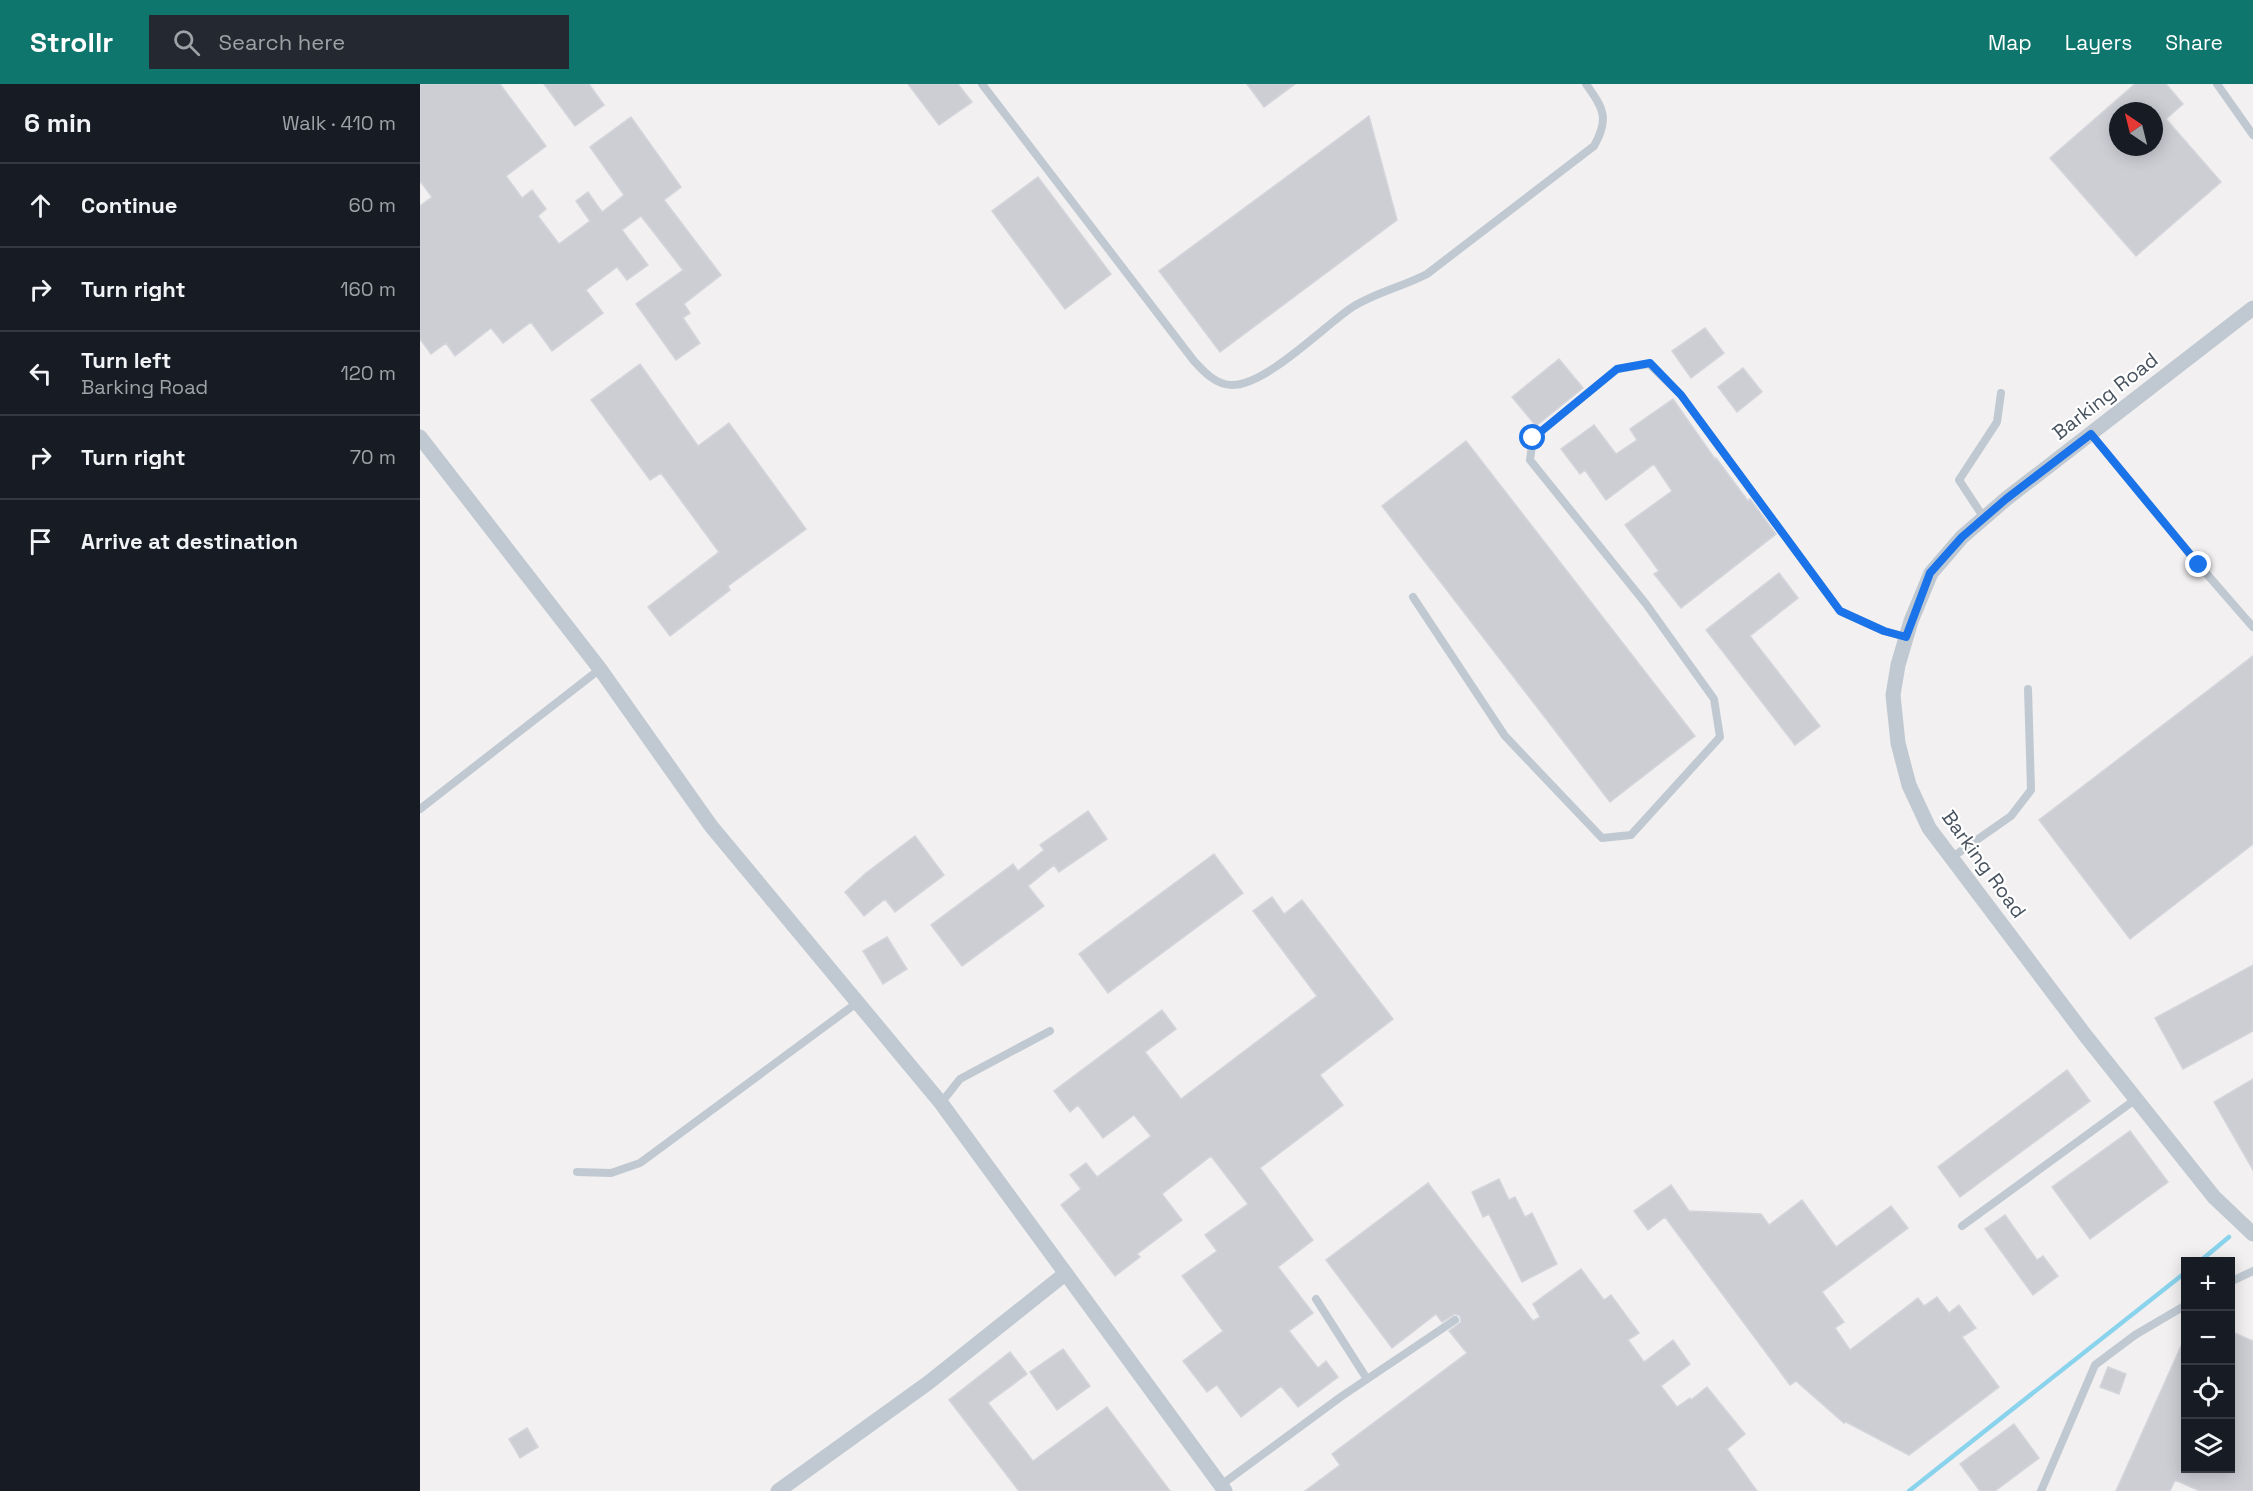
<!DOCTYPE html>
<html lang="en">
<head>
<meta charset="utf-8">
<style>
	body { margin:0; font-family:"Space Grotesk",sans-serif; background:#242831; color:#f1f3f6 }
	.controls { position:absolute; right:18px; bottom:18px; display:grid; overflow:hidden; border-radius:0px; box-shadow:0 3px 15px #0003 }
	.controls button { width:54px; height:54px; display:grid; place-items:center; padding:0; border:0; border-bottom:2px solid #363941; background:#171b24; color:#f1f3f6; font:30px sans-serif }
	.compass { position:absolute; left:1689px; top:18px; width:54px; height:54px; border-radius:50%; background:#171b24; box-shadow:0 3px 15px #0003; rotate:325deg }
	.stop { position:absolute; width:18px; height:18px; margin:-14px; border:4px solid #1a73e8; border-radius:50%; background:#fff }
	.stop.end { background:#1a73e8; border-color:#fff; box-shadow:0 2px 6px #0008 }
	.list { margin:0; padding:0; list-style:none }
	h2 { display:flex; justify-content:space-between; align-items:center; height:78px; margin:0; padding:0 24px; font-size:26px }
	h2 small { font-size:20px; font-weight:400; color:#9ea1a6 }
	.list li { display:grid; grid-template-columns:39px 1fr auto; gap:18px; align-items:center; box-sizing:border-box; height:84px; padding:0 24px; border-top:2px solid #363941 }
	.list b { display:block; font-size:22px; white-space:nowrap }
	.list p { margin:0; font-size:20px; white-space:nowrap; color:#9ea1a6 }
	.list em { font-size:20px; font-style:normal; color:#9ea1a6 }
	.icon { flex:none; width:33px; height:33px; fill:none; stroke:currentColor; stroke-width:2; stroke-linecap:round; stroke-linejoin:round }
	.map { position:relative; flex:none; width:1833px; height:1407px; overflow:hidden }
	header { display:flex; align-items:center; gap:36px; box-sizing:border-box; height:84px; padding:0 30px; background:#0f766e; color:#fff }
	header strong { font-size:28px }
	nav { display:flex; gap:33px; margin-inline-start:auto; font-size:21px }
	.search { width:420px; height:54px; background:#242831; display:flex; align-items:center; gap:15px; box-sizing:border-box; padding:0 21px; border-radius:0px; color:#9ea1a6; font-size:22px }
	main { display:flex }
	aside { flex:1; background:#171b24 }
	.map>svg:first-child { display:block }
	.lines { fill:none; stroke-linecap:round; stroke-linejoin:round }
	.stream { stroke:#8ad3ed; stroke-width:4.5 }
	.building { fill:#ccced4; stroke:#d4d5db; stroke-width:1.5; fill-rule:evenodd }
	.lane { stroke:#c0c9d2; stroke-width:8 }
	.street { stroke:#c0c9d2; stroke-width:15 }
	.route { stroke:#1a73e8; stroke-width:8 }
	.labels { text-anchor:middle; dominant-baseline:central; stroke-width:4.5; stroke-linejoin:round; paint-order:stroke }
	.street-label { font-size:20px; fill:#47525e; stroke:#fff }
</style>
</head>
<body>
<header>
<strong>Strollr</strong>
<div class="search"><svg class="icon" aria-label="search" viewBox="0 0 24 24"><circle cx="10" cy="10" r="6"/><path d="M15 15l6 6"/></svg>Search here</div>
<nav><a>Map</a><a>Layers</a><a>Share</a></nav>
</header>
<main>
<aside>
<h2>6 min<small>Walk · 410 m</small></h2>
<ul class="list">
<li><svg class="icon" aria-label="ahead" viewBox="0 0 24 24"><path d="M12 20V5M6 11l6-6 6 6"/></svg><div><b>Continue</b></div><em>60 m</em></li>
<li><svg class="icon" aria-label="right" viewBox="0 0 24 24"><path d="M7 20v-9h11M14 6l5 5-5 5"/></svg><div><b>Turn right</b></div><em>160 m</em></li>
<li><svg class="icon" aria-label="left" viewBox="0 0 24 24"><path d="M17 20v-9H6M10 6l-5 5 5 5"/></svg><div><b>Turn left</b><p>Barking Road</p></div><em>120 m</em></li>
<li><svg class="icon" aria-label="right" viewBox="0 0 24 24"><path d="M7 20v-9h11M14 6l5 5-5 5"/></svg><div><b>Turn right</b></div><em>70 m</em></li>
<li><svg class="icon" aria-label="arrive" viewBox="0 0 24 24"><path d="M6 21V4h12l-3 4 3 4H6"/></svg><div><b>Arrive at destination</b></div></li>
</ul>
</aside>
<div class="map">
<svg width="1833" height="1407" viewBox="0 0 1833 1407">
	<rect width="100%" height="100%" fill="#f2f0f0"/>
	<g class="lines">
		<path class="stream" d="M1779,1178L1809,1153
			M1489,1407L1766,1188"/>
	</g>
	<path class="building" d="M0,0H80L126,62L86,92L102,114L112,106L126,125L118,132L139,160L170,137L156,117L168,108L182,128L204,111L170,63L211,33L261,103L244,116L301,191L264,220L270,229L263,234L280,259L256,276L216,220L263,186L221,132L202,146L228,181L207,196L197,183L166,206L183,229L132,267L111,238L83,259L71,244L35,272L26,259L11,270L0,255V122L12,113L0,97Z
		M124,0H169L184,21L155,42Z
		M488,0H538L552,18L519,41Z
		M827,0H875L844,23Z
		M1715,0H1746L1763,20L1746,35L1801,98L1716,172L1630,74ZM1698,27H1734V63H1698Z
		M949,32L977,136L800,268L739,187Z
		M618,93L691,190L645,225L572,127Z
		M1285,244L1304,269L1271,294L1252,267Z
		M1139,275L1163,304L1116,342L1092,313Z
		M220,280L278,362L309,339L386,445L308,502L310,506L250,552L228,523L299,468L241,389L230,396L171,316Z
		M1323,284L1342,308L1317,328L1298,303Z
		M1253,315L1295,375L1296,374L1328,417L1330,415L1356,450L1261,524L1234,490L1239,487L1205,441L1252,407L1234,380L1186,416L1165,386L1160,390L1141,365L1174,341L1196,370L1217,356L1210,345Z
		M1046,357L1275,652L1190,718L962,422Z
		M1359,489L1378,514L1330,552L1400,642L1375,661L1286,546Z
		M1833,572V760L1710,855L1619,736Z
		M668,727L687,755L639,788L634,781L608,802L624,822L542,882L511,841L593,780L598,787L624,766L620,761Z
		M495,752L524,791L475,828L465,815L444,832L425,808L446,789Z
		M794,770L823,809L688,909L659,870Z
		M852,813L864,830L882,816L973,935L900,991L923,1021L840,1084L893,1156L858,1183L893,1229L869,1247L898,1284L906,1277L918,1293L878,1323L861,1302L821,1333L797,1301L787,1308L763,1277L803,1247L762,1192L797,1167L785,1151L828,1120L791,1072L742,1110L762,1136L717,1170L720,1173L695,1192L641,1121L661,1105L650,1091L666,1079L677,1093L731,1052L714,1031L683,1054L658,1021L650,1028L634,1007L742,926L756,945L725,968L761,1015L897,912L833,827Z
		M467,853L487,885L463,900L443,867Z
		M1833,881V947L1763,985L1735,934Z
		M1647,986L1670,1017L1540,1113L1518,1083Z
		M1833,995V1086L1794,1018Z
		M1710,1047L1748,1098L1670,1155L1632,1103Z
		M1079,1095L1089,1116L1095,1113L1105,1133L1112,1129L1137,1180L1102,1198L1069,1130L1063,1133L1052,1108Z
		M1008,1099L1113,1237L1120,1233L1113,1220L1161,1185L1184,1216L1191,1211L1219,1249L1208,1256L1224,1278L1253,1256L1270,1280L1241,1302L1257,1323L1270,1314L1271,1316L1287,1303L1325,1350L1307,1365L1337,1407H885L920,1381L912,1370L1047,1269L1029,1247L1041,1238L1040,1232L1035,1230L1022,1238L1016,1230L972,1264L906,1176Z
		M1251,1101L1269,1127L1341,1130L1349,1141L1382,1116L1416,1163L1471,1122L1488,1144L1402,1208L1424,1238L1415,1244L1430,1266L1498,1214L1504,1222L1517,1213L1529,1229L1539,1221L1556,1244L1542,1253L1579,1303L1489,1371L1426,1338L1424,1339L1376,1297L1370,1301L1245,1133L1228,1146L1214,1127Z
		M1585,1131L1617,1176L1623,1172L1638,1192L1613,1211L1565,1145Z
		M1810,1247L1833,1257V1407H1780L1755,1396L1750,1407H1696L1766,1251V1384H1810Z
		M643,1265L670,1302L637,1326L610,1288Z
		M590,1268L607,1290L568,1319L613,1377L687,1323L750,1407H599L529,1316Z
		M1688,1283L1706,1290L1699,1310L1680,1303Z
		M1594,1340L1619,1374L1575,1407H1560L1540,1380Z
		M107,1344L118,1363L100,1374L89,1355Z"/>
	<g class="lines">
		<path class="lane" d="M562,0L774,277C784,288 796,301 812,301C846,301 902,244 931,224C954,209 982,203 1007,190L1174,62C1190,34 1183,24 1166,0
			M1797,0L1833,51
			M1671,350L1779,481L1833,543
			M1564,434L1539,396L1577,338L1581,309
			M993,513L1085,652L1182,754L1211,751L1300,653L1294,615L1226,520L1110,376L1113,354L1197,285L1229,280L1261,311L1420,527L1464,547L1486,553
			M0,725L180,585
			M1531,774L1591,732L1611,706L1608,605
			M521,1019L540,995L630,947
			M157,1088L191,1089L220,1079L438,918
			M1542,1142L1716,1015
			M1810,1198L1833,1187
			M896,1215L947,1295
			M801,1401L922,1312L1035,1236
			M1621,1407L1675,1281L1715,1251L1766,1221"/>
		<path class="street" d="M1833,224L1586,415L1542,453L1511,489L1491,537L1478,581L1473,611L1478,659L1489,701L1509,744L1665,951L1794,1113L1833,1150
			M0,353L180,585L291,742L521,1019L805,1407
			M358,1407L508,1299L645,1190"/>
	</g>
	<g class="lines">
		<path class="route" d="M1113,354L1197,285L1230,279L1261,311L1420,527L1464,547L1486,553L1510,489L1542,453L1586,415L1671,350L1779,481"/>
	</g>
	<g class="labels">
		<g class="street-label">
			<text transform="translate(1685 312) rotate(-38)">Barking Road</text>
			<text transform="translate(1564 780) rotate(54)">Barking Road</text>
		</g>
	</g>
</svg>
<div class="controls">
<button>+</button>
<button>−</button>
<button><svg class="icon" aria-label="locate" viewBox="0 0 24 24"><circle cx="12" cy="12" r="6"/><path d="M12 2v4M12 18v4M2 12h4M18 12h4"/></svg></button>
<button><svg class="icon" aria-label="layers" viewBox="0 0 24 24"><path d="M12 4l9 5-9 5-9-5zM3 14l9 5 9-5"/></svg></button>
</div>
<svg class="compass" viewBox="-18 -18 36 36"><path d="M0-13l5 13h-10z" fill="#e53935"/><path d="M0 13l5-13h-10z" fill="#9ea1a6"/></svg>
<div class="stop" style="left:1113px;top:354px"></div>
<div class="stop end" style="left:1779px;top:481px"></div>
</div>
</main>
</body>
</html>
